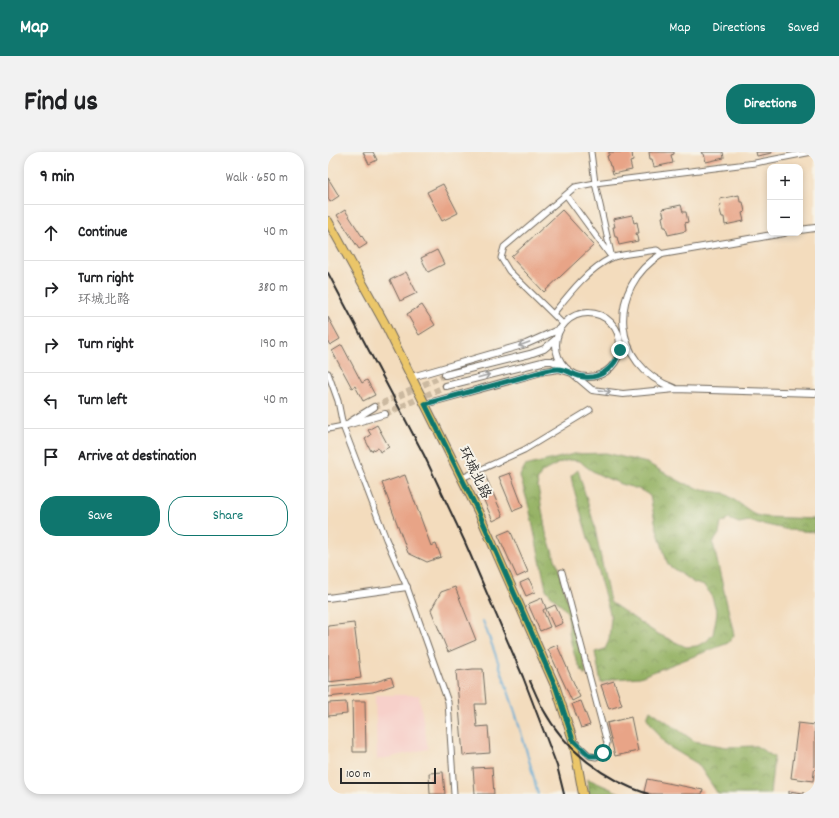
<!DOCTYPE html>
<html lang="en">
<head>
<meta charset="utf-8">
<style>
	body { margin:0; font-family:Dekko,"LXGW WenKai TC",sans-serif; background:#f2f2f2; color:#202124 }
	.controls { position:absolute; right:12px; top:12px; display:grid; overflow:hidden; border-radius:8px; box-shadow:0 2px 6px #0003 }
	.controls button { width:36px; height:36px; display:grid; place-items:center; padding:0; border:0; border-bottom:1px solid #e0e0e0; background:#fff; color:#202124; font:20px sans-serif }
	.scale { position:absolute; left:12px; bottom:10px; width:96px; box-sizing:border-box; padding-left:4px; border:2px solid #2b2b2b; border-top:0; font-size:11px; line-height:14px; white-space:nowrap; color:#2b2b2b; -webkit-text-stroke:3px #f7f3e8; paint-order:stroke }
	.stop { position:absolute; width:12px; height:12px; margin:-9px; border:3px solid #0f766e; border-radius:50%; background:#fff }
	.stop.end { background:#0f766e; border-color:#fff; box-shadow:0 1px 4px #0008 }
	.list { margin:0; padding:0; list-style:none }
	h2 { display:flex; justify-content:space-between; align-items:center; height:52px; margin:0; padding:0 16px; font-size:17px }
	h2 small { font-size:13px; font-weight:400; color:#757577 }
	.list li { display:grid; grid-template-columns:26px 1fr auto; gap:12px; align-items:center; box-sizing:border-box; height:56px; padding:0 16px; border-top:1px solid #e0e0e0 }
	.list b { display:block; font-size:15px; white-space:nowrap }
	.list p { margin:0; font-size:13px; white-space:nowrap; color:#757577 }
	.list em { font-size:13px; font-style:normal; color:#757577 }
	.actions { display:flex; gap:8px; padding:12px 16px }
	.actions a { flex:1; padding:9px 0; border:1px solid #0f766e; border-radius:16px; text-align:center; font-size:14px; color:#0f766e }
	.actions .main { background:#0f766e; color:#fff }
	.icon { flex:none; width:22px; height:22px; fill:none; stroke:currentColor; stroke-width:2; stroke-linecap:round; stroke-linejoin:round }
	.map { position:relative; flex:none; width:487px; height:642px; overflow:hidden; border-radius:16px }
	header { display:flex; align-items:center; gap:24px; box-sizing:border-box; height:56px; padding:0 20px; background:#0f766e; color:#fff }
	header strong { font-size:19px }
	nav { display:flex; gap:22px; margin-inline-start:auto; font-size:14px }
	.intro { display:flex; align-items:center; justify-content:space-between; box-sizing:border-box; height:96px; padding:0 24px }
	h1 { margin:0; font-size:28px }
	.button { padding:10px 18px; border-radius:16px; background:#0f766e; color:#fff; font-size:14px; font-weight:700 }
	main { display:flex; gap:24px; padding:0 24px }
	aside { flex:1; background:#fff; border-radius:16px; box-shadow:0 2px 6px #0003 }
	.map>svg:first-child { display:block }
	.built { fill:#f7d0ca }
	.forest { fill:url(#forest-crowns); stroke:#606e48 }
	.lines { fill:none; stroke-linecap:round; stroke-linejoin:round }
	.stream { stroke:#5ca9d5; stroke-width:2 }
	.building { fill:#e8a487 }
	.tertiary-tunnel { stroke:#cbb9a0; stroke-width:6; stroke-dasharray:6 3; stroke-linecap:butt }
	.minor-casing { stroke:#71695e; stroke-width:7 }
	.tertiary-casing { stroke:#71695e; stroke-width:8 }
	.primary-casing { stroke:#71695e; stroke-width:10 }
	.minor { stroke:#fff; stroke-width:5 }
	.tertiary { stroke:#fff; stroke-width:6 }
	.primary { stroke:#ebc669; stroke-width:8 }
	.rail { stroke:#2b2b2b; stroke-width:2 }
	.oneway { stroke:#a0a0a0 }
	.route { stroke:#0f766e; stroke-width:5 }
	.labels { text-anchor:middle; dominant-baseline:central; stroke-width:4; stroke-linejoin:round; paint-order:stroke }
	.street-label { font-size:14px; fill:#2b2b2b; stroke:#f7f3e8 }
</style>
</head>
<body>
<header>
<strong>Map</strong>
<nav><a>Map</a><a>Directions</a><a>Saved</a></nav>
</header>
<div class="intro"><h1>Find us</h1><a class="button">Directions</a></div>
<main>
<aside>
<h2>9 min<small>Walk · 650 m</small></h2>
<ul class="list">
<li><svg class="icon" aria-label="ahead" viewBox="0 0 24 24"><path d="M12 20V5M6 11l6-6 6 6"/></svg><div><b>Continue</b></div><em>40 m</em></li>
<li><svg class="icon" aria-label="right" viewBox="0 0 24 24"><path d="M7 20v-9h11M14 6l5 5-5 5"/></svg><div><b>Turn right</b><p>环城北路</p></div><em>380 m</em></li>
<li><svg class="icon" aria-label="right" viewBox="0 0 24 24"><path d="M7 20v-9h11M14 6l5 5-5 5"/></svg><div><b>Turn right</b></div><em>190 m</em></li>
<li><svg class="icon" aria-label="left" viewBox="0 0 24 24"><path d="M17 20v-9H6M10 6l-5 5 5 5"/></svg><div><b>Turn left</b></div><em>40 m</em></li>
<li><svg class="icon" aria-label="arrive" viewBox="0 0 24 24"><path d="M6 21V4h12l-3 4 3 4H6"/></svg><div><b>Arrive at destination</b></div></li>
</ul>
<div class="actions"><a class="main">Save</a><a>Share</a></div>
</aside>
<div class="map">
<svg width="487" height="642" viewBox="0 0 487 642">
	<defs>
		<pattern id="forest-crowns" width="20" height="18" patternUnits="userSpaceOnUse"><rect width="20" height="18" fill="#95b265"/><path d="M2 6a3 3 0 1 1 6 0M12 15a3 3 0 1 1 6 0" fill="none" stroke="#7a9153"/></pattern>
	</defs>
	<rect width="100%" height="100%" fill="#f7f3e8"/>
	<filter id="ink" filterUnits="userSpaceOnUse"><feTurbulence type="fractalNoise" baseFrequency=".025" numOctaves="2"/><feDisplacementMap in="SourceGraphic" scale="8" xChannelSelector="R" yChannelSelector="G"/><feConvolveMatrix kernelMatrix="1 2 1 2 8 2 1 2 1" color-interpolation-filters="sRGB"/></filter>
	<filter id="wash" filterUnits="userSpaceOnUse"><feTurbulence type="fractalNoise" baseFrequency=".012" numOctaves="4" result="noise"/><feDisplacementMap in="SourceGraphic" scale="16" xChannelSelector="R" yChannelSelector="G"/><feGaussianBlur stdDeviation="0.9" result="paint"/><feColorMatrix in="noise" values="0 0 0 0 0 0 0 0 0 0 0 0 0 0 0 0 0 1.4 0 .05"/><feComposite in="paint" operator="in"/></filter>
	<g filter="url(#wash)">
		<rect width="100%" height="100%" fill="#f3dcbd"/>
		<path class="built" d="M47,543H91L100,597L49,608Z"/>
		<path class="forest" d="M278,301L319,311L355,331L375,338L396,341L428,363L437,365L487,367V380L461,378L421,369L411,371L401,367L393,371L391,382L385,391L406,483L400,491L312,525L286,527L273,531L267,500L277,497L281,488L283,465L245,334L243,324L250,318L266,372L282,450L328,481L358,495L369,494L379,489L385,482L389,461L383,442L376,434L366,431L340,413L328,374L322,344C313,337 307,336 296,333C281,327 263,321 252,309L241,308L231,311L214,320L209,329L218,381L232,421L258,519L257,523C248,512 243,494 241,479C241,472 241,467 239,460C237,456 222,444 218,437L201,355L192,324L197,314L246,302Z
			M322,558L366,589L398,595L428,594L446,605L442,642H390L370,612L338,593L319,566Z
			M260,627L294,642H261Z"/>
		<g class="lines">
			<path class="stream" d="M155,469C177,526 195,582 210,642"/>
		</g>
		<g id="blocks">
			<path class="building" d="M35,0H45L49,8L41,12Z
				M281,0H304L305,9L302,10L304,18L285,22L283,14H282L279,4L281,3Z
				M321,0H346V2L343,3L345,11L326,15L324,7H322Z
				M373,0H395L396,6L378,10L376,2H374Z
				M428,0H444V1L429,4Z
				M0,26L11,44L2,50L0,46Z
				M115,32L130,61L114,69L99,40Z
				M411,43L412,50H415L417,60L414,61L416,69L397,73L396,65H394L391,55L393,54L392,47Z
				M353,53L355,60H358L360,70L357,71L358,79L340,83L338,75H336L334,65L336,64L334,57Z
				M17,58L39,92L31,97L9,63Z
				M234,58L266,93L216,140L183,105Z
				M304,63L306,71L309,70L311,81H308L310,89L291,93L289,85H287L285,75H287L285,67Z
				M109,98L116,112L100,120L93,106Z
				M78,120L89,141L72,149L62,128Z
				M94,153L107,173L91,183L79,162Z
				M0,165L12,187L2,193L0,190Z
				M14,193L34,231L39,228L47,243L35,249L27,234L24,236L4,199Z
				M49,273L61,295L52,300L50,296L43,299L37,287L43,283L40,278Z
				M182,321L195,355L185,359L171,325Z
				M77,323L103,394L108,392L113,405L99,410L80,401L54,331Z
				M157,323L175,364L165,369L147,328Z
				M182,378L200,420L189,425L170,383Z
				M201,427L207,440L198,444L192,431Z
				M127,435L148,488L120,500L103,458L113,440Z
				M214,446L218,456L215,458L222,475L212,479L200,452Z
				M227,453L235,471L226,475L218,457Z
				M26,471L33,526L0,530V474Z
				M229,493L252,545L244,549L220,497Z
				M145,517H155L158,552H147L149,575L160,574L162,601L135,603L128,519Z
				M63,525L66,533L45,540L0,545V535L44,531Z
				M286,529L294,553L281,557L273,533Z
				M24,549H37L38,600H25Z
				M253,549L262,573L253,576L244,552Z
				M18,550L19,562L0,564V551Z
				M303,565L310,599L287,604L279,571Z
				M470,571L487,573V613L485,629L463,626Z
				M164,615L166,642H147L145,616Z
				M115,620L117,642H102L101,621Z
				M319,627L375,638L374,642H324L316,640Z
				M461,639L476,641V642H461Z"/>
		</g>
	</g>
	<g filter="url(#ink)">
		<use href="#blocks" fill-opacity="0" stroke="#71695e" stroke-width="1"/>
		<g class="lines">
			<path class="tertiary-tunnel" d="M46,255L117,223
				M57,262L118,234"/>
			<defs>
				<path id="minor" d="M263,0L267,31L284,106
					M238,43L281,102
					M225,162C241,142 259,118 283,106C291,102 318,100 329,98L334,102
					M235,172L181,119L173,106L176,95L247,35L267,31L427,11L484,0
					M0,221L10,249L15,274L58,387L79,435L120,550L126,642
					M0,277L15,274
					M134,326L196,298L262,258
					M234,420L279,591L277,599L273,603L268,605L262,604L245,588"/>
				<path id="tertiary" d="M472,78L487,76
					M228 193a32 32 0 1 1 64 0a32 32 0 1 1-64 0Z
					M117,223L202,202L216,197L228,187
					M84,225L198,192L232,177
					M118,234L218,209H224L235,214
					M346,236C283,214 278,135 334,102L456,81
					M97,252L217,219L231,217L244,221L264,238L295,242L347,237L487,241
					M22,270L46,255
					M15,274L57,262
					M0,446L79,435"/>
				<path id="primary" d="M0,69L56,170L150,359L228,536L245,588L255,642"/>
			</defs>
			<use href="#minor" class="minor-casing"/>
			<use href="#tertiary" class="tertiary-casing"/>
			<use href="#primary" class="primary-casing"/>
			<use href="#minor" class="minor"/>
			<use href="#tertiary" class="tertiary"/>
			<use href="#primary" class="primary"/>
			<path class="rail" d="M0,121L96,303L136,388L195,525L229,614L236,642
				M202,529C206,538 210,548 215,557C237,598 276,628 320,642"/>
		</g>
		<defs><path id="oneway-shaft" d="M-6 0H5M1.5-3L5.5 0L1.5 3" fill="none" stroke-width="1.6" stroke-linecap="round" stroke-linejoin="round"/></defs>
		<g class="oneway">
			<use href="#oneway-shaft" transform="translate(196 192) rotate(160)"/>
			<use href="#oneway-shaft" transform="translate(156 224) rotate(-15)"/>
			<use href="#oneway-shaft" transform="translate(277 239) rotate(8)"/>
		</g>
	</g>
	<g class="lines" filter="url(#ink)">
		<path class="route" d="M275,601L271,604H262L245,588L228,536L150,359L97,252L217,219C221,218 226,217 230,217C237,217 244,222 251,224C270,229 287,217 292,198"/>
	</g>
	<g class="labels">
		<g class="street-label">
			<text transform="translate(146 321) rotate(64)">环城北路</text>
		</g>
	</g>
</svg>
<div class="controls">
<button>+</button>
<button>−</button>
</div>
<div class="scale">100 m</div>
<div class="stop" style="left:275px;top:601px"></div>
<div class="stop end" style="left:292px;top:198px"></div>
</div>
</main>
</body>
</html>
